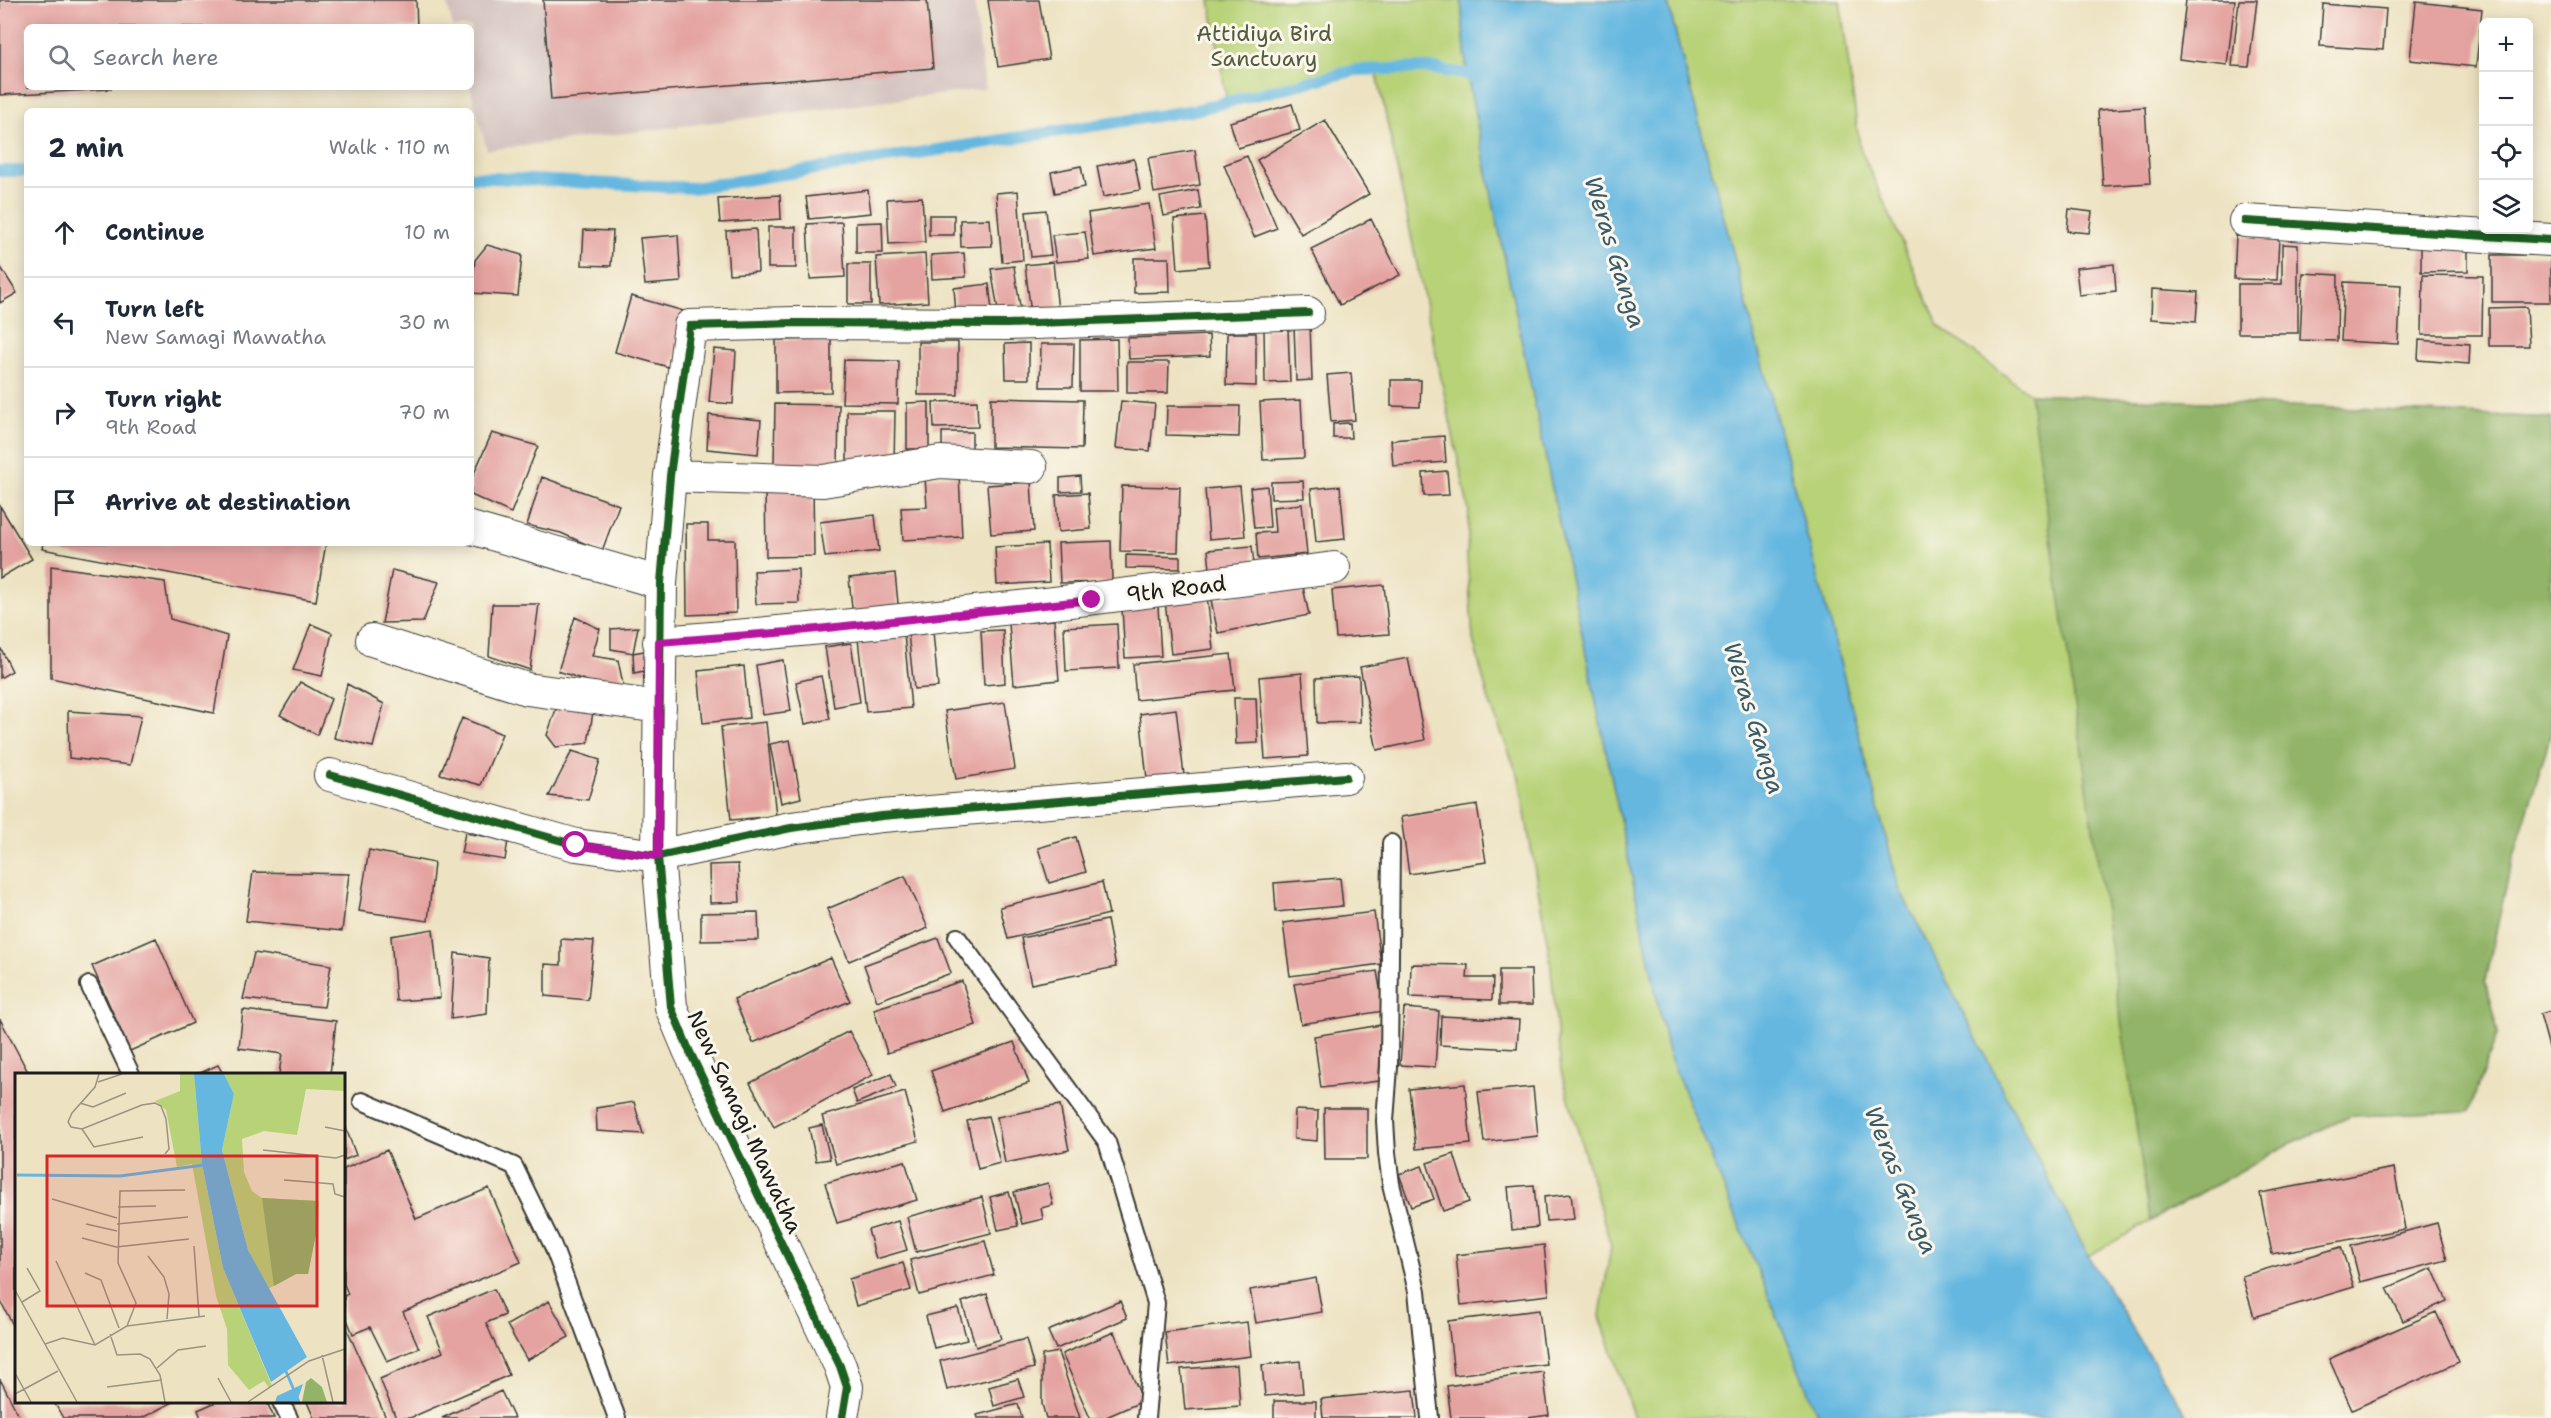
<!DOCTYPE html>
<html lang="en">
<head>
<meta charset="utf-8">
<style>
	body { margin:0; font-family:"Shantell Sans",sans-serif; background:#f2f2f3; color:#1f2937 }
	.controls { position:absolute; right:18px; top:18px; display:grid; overflow:hidden; border-radius:9px; box-shadow:0 3px 15px #0003 }
	.controls button { width:54px; height:54px; display:grid; place-items:center; padding:0; border:0; border-bottom:2px solid #e0e1e3; background:#fff; color:#1f2937; font:30px sans-serif }
	.stop { position:absolute; width:18px; height:18px; margin:-14px; border:4px solid #b5179e; border-radius:50%; background:#fff }
	.stop.end { background:#b5179e; border-color:#fff; box-shadow:0 2px 6px #0008 }
	.list { margin:0; padding:0; list-style:none }
	h2 { display:flex; justify-content:space-between; align-items:center; height:78px; margin:0; padding:0 24px; font-size:26px }
	h2 small { font-size:20px; font-weight:400; color:#747a83 }
	.list li { display:grid; grid-template-columns:39px 1fr auto; gap:18px; align-items:center; box-sizing:border-box; height:90px; padding:0 24px; border-top:2px solid #e0e1e3 }
	.list b { display:block; font-size:22px; white-space:nowrap }
	.list p { margin:0; font-size:20px; white-space:nowrap; color:#747a83 }
	.list em { font-size:20px; font-style:normal; color:#747a83 }
	.icon { flex:none; width:33px; height:33px; fill:none; stroke:currentColor; stroke-width:2; stroke-linecap:round; stroke-linejoin:round }
	.map { position:relative; flex:none; width:2551px; height:1418px; overflow:hidden }
	.search { position:absolute; background:#fff; box-shadow:0 3px 15px #0003; left:24px; top:24px; width:450px; height:66px; display:flex; align-items:center; gap:15px; box-sizing:border-box; padding:0 21px; border-radius:9px; color:#747a83; font-size:22px }
	.panel { position:absolute; background:#fff; box-shadow:0 3px 15px #0003; left:24px; top:108px; width:450px; height:438px; border-radius:9px }
	.map>svg:first-child { display:block }
	.industrial { fill:#d1bfbd }
	.green { fill:#b8d278; stroke:#6a774a; stroke-width:1.5 }
	.forest { fill:#92b468; stroke:#576842; stroke-width:1.5 }
	.water { fill:#65b7e0; stroke:#406a7e; stroke-width:1.5 }
	.lines { fill:none; stroke-linecap:round; stroke-linejoin:round }
	.stream { stroke:#65b7e0; stroke-width:12 }
	.building { fill:#e4a3a0 }
	.service-casing { stroke:#3b3a35; stroke-width:20 }
	.minor-casing { stroke:#3b3a35; stroke-width:34 }
	.service { stroke:#fff; stroke-width:16 }
	.minor { stroke:#fff; stroke-width:32 }
	.cycleway-casing { stroke:#fbf7ec; stroke-width:11 }
	.cycleway { stroke:#1b5e20; stroke-width:8 }
	.route { stroke:#b5179e; stroke-width:8 }
	.labels { text-anchor:middle; dominant-baseline:central; stroke-width:6; stroke-linejoin:round; paint-order:stroke }
	.park-label { font-size:22px; fill:#535c3c; stroke:#fbf7ec }
	.street-label { font-size:22px; fill:#1c1c1c; stroke:#fbf7ec }
	.water-label { font-size:24px; font-style:italic; fill:#395a6a; stroke:#fbf7ec }
	.inset-river { fill:none; stroke:#65b7e0; stroke-width:3 }
	.inset-road { fill:none; stroke:#999380; stroke-width:1.5 }
	.view { fill:#d62828; fill-opacity:0.15; stroke:#d62828; stroke-width:3 }
	.inset-edge { fill:none; stroke:#1c1c1c; stroke-width:3 }
</style>
</head>
<body>
<div class="map">
<svg width="2551" height="1418" viewBox="0 0 2551 1418">
	<rect width="100%" height="100%" fill="#fbf7ec"/>
	<filter id="ink" filterUnits="userSpaceOnUse"><feTurbulence type="fractalNoise" baseFrequency=".0167" numOctaves="2"/><feDisplacementMap in="SourceGraphic" scale="12" xChannelSelector="R" yChannelSelector="G"/><feConvolveMatrix kernelMatrix="1 2 1 2 8 2 1 2 1" color-interpolation-filters="sRGB"/></filter>
	<filter id="wash" filterUnits="userSpaceOnUse"><feTurbulence type="fractalNoise" baseFrequency=".008" numOctaves="4" result="noise"/><feDisplacementMap in="SourceGraphic" scale="24" xChannelSelector="R" yChannelSelector="G"/><feGaussianBlur stdDeviation="1.35" result="paint"/><feColorMatrix in="noise" values="0 0 0 0 0 0 0 0 0 0 0 0 0 0 0 0 0 1.4 0 .05"/><feComposite in="paint" operator="in"/></filter>
	<g filter="url(#wash)">
		<rect width="100%" height="100%" fill="#ede3c3"/>
		<path class="industrial" d="M446,0H974L985,89L487,150L470,87L471,27H453Z"/>
		<path class="green" d="M1210,0H1461L1467,75L1668,1052L1819,1418H1634L1600,1316L1611,1246L1561,1071L1550,958L1519,778L1489,701L1473,639L1467,557L1469,511L1376,69L1356,70L1227,102Z
			M1667,0H1840L1860,148L1939,326L2030,394L2551,418V733L2509,873L2485,981L2498,1033L2468,1112L2351,1116L2287,1145L2088,1256L1899,888Z"/>
		<path class="forest" d="M2030,394L2551,418V733L2509,873L2485,981L2498,1033L2468,1112L2351,1116L2287,1145L2150,1221Z"/>
		<path class="water" d="M1461,0H1667L1899,888L2088,1256L2188,1418H1819L1668,1052L1467,75Z"/>
		<g class="lines">
			<path class="stream" d="M0,171H27
				M471,177L693,188L1195,110L1356,70L1428,68L1484,77"/>
		</g>
		<g id="blocks">
			<path class="building" d="M0,0H416L417,27H27V87L112,89L0,95Z
				M543,0H927L933,68L551,100Z
				M988,0H1039L1049,59L998,67Z
				M2186,0H2235L2227,65L2179,59Z
				M2239,0H2257L2249,67L2232,66Z
				M2416,2L2482,9L2476,67L2410,60Z
				M2323,4L2386,9L2383,50L2320,46Z
				M1292,104L1300,130L1238,148L1230,122Z
				M2145,107L2150,183L2103,186L2098,110Z
				M1325,120L1369,194L1301,234L1257,160Z
				M1195,150L1200,185L1154,193L1148,158Z
				M1247,156L1277,228L1254,237L1224,165Z
				M1134,159L1140,190L1103,197L1097,166Z
				M1081,166L1085,187L1055,193L1051,172Z
				M868,190L871,213L809,219L806,197Z
				M1198,190L1201,209L1164,216L1160,197Z
				M1018,191L1023,260L1002,262L996,193Z
				M780,195L781,219L720,223L718,199Z
				M922,197L925,242L889,244L887,199Z
				M1149,204L1156,248L1094,256L1088,213Z
				M2069,209L2092,212L2089,233L2067,231Z
				M1046,210L1051,255L1031,257L1026,212Z
				M929,215H954V235H929Z
				M1205,216L1209,266L1178,269L1174,219Z
				M990,219L992,246L961,247L960,220Z
				M1371,219L1400,275L1340,305L1311,249Z
				M842,222L845,277L810,279L807,224Z
				M882,222L883,253H856V223Z
				M768,227H796V268H768Z
				M756,229L758,272L729,274L726,231Z
				M584,230L613,231L611,266L582,265Z
				M1085,232L1089,259L1056,262L1052,235Z
				M678,235L681,282L645,285L640,238Z
				M2236,236L2279,238L2277,280L2234,279Z
				M2282,244L2298,245V333H2238V284H2282Z
				M487,245L522,255L518,296L471,293L475,260Z
				M2421,246H2468V271L2421,272Z
				M964,253L966,277L932,279L931,255Z
				M925,254L928,302L879,305L876,257Z
				M2492,255H2551V302H2492Z
				M1134,258H1169L1170,292L1134,293Z
				M1053,262L1058,311L1031,314L1025,265Z
				M848,264H871V304H848Z
				M2114,264L2116,291L2079,295L2076,268Z
				M0,266L17,293L0,303Z
				M1014,266L1021,313L999,316L991,269Z
				M2303,273L2338,275L2337,341L2300,340Z
				M2423,275L2483,276L2482,335H2422Z
				M2344,282L2401,285L2398,344L2341,341Z
				M989,284L992,311L956,315L954,288Z
				M2152,289L2198,292L2196,322L2151,319Z
				M631,296L687,312L672,368L615,352Z
				M2527,307L2529,346H2489V308Z
				M1310,325L1312,380L1296,381L1294,326Z
				M1288,328L1290,382L1265,383L1264,330Z
				M1227,333H1256V386L1226,385Z
				M1209,335L1210,356L1129,359L1128,338Z
				M831,339V392L776,393V340Z
				M1117,339L1118,391H1080V340Z
				M2419,340L2470,344L2469,364L2418,360Z
				M918,342H958V395H918Z
				M1029,343V379H1006L1005,344Z
				M1041,344H1074L1073,387H1040Z
				M714,349L736,351L733,404L709,402Z
				M844,360L899,361L898,404L842,403Z
				M1127,362H1169L1168,393H1127Z
				M1351,373L1355,420L1331,422L1327,375Z
				M1391,380H1421L1420,407L1391,406Z
				M991,398L1083,400L1082,449L991,447Z
				M1301,400L1304,458L1263,460L1260,402Z
				M977,401L978,427L934,428L933,402Z
				M1121,401L1155,404L1150,451L1116,448Z
				M929,402V449H907V403Z
				M775,404L839,405L838,466L774,465Z
				M1167,406H1240L1239,437L1166,435Z
				M847,411H895L894,465L847,464Z
				M709,415L761,420L758,454L707,449Z
				M1350,423L1351,438H1333V424Z
				M942,432H972V452H942Z
				M492,433L538,446L511,513L471,495V480Z
				M1444,436L1446,462L1393,466L1391,440Z
				M1447,471L1449,495L1424,496L1423,473Z
				M959,475L962,537L903,540L901,508L927,507L925,477Z
				M1080,476L1081,491L1060,492V478Z
				M542,477L619,505L602,551L561,533L527,525Z
				M1303,481L1304,498L1271,499V482Z
				M1031,482L1034,531L991,534L987,485Z
				M765,486H813L814,556L766,557Z
				M1122,486L1180,487L1178,552L1120,551Z
				M1240,486L1245,536L1209,539L1205,489Z
				M1267,486L1270,527L1254,528L1250,488Z
				M1340,486L1345,539L1316,542L1311,489Z
				M1088,493L1091,529L1058,532L1056,495Z
				M1302,504L1307,554L1258,559L1256,533L1275,532L1273,507Z
				M0,506L32,559L0,578Z
				M875,515L879,551L825,557L820,522Z
				M686,524H708V540H735L736,613L687,615Z
				M1111,541L1112,582L1060,583L1058,543Z
				M43,543H326L316,601L42,549Z
				M1047,544L1049,582L997,585L995,547Z
				M1252,546L1254,564L1210,569L1208,550Z
				M1126,555L1180,557V569L1126,568Z
				M51,566L165,582L170,619L227,636L214,713L51,678Z
				M798,569L799,603L756,604L754,571Z
				M392,570L439,582L423,622L382,623Z
				M895,573L899,613L853,618L849,578Z
				M1302,582L1309,615L1218,633L1211,600Z
				M1384,585L1389,634L1336,638L1332,590Z
				M1207,596L1213,649L1171,654L1165,601Z
				M492,604H539L530,670L489,656Z
				M1158,606L1161,656L1125,658L1122,608Z
				M575,617L600,629L592,656L618,660L625,694L558,671Z
				M1054,620L1059,680L1014,685L1009,624Z
				M311,624L332,633L322,676L293,670Z
				M1117,624L1119,668L1066,671L1064,627Z
				M638,627L633,653L611,649V629Z
				M1003,630L1005,683L984,685L981,631Z
				M933,631L938,687L914,689L908,633Z
				M904,634L911,708L866,712L858,639Z
				M851,643L860,702L834,707L825,647Z
				M0,647L12,671L0,678Z
				M656,649L654,669L634,673L633,653Z
				M1231,654L1235,690L1136,700L1133,664Z
				M1408,658L1425,740L1377,750L1360,667Z
				M783,660L791,711L763,715L756,665Z
				M744,666L749,718L703,723L698,671Z
				M1302,673L1308,756L1265,759L1259,677Z
				M821,676L830,719L805,724L796,682Z
				M1359,676L1360,722L1317,723L1316,678Z
				M300,682L331,699L317,735L280,715Z
				M347,684L384,704L373,747L334,738Z
				M560,698L594,706L588,743L556,747L547,735Z
				M1234,698H1256L1258,743L1236,744Z
				M1005,702L1015,769L956,779L945,711Z
				M1176,709L1184,775L1147,779L1140,714Z
				M68,711L141,716L130,765L69,758Z
				M462,718L502,734L481,785L440,774Z
				M766,722L776,816L731,820L721,727Z
				M790,740L801,798L781,803L770,744Z
				M572,751L600,760L588,800L549,796Z
				M1477,805L1486,862L1409,874L1401,817Z
				M465,833L508,840L505,860L461,853Z
				M1076,837L1086,872L1049,883L1038,848Z
				M369,850L434,863L428,921L359,911Z
				M738,864L740,902L710,903L709,865Z
				M253,872L349,874L342,931L246,921Z
				M905,876L928,928L849,961L827,909Z
				M1340,878L1343,906L1276,912L1274,883Z
				M1102,882L1109,914L1008,939L1000,907Z
				M758,912L759,940L701,941V913Z
				M1374,912L1381,964L1290,976L1283,923Z
				M1107,920L1116,967L1031,984L1021,938Z
				M433,929L440,998L396,1001L391,936Z
				M156,938L193,1023L130,1051L92,966Z
				M938,938L951,973L877,1001L864,965Z
				M561,939L594,941L588,1000L545,996V964L561,965Z
				M254,953L331,965L324,1007L243,999Z
				M455,953L489,958L487,1014L451,1019Z
				M831,958L850,1001L753,1043L734,999Z
				M1411,964L1468,965L1467,978H1493L1492,1000L1410,997Z
				M1499,970H1531L1532,1005H1499Z
				M1377,971L1384,1011L1301,1024L1294,984Z
				M962,981L976,1025L887,1053L874,1009Z
				M1404,1008L1439,1011L1435,1067L1400,1065Z
				M243,1010L336,1021L330,1074H279L282,1054L239,1048Z
				M2551,1011V1051H2550L2540,1014Z
				M1441,1016L1519,1020L1517,1049L1440,1045Z
				M0,1019L29,1074H16V1331L0,1300Z
				M1381,1025L1379,1081L1321,1088L1314,1036Z
				M849,1031L873,1075L774,1127L750,1083Z
				M1014,1042L1029,1083L945,1112L931,1071Z
				M218,1065L223,1074H198Z
				M891,1074L896,1087L857,1103L852,1090Z
				M1465,1084L1471,1144L1416,1149L1409,1089Z
				M1533,1087L1538,1136L1484,1142L1478,1092Z
				M905,1092L918,1141L836,1164L822,1116Z
				M634,1102L643,1134L597,1131L596,1108Z
				M1060,1105L1069,1150L1005,1163L997,1117Z
				M1324,1108H1367V1159H1325Z
				M1295,1110L1318,1111L1317,1141L1294,1139Z
				M988,1116L1000,1163L978,1169L967,1121Z
				M344,1123L356,1155L344,1160Z
				M822,1125L830,1159L816,1161L809,1128Z
				M387,1150L416,1219L489,1188L521,1262L403,1312L419,1348L387,1361L370,1327L353,1334L344,1312V1296L348,1294L344,1284V1169Z
				M1454,1154L1469,1202L1443,1211L1427,1163Z
				M905,1161L917,1200L837,1223L825,1183Z
				M1422,1166L1434,1199L1411,1207L1399,1174Z
				M2394,1168L2405,1229L2272,1254L2260,1193Z
				M1048,1183L1053,1205L1041,1208L1043,1219L1022,1224L1014,1192Z
				M1534,1185L1538,1227L1512,1230L1508,1187Z
				M1009,1192L1018,1226L998,1230L990,1197Z
				M1571,1194L1574,1219L1546,1221L1544,1197Z
				M982,1197L991,1233L916,1252L907,1217Z
				M898,1221L907,1250L876,1259L868,1230Z
				M2437,1223L2447,1260L2360,1282L2351,1246Z
				M985,1241L994,1275L919,1295L910,1260Z
				M1544,1245L1549,1295L1461,1305L1456,1255Z
				M2341,1247L2354,1287L2254,1317L2242,1276Z
				M903,1263L911,1290L856,1306L849,1279Z
				M2432,1268L2447,1301L2403,1321L2387,1288Z
				M1316,1278L1322,1312L1256,1323L1250,1290Z
				M494,1289L505,1315L486,1323L509,1375L410,1418H396L380,1379L443,1352L428,1317Z
				M987,1294L1001,1339L976,1347L962,1302Z
				M549,1301L569,1337L527,1360L507,1325Z
				M1120,1301L1127,1318L1056,1349L1048,1331Z
				M958,1308L967,1340L934,1348L926,1316Z
				M1539,1310L1546,1364L1454,1375L1448,1321Z
				M2436,1312L2459,1362L2352,1410L2329,1359Z
				M344,1322L386,1418H314L307,1402H344Z
				M1247,1322L1251,1356L1169,1366L1165,1332Z
				M1114,1332L1143,1401L1104,1418H1090L1062,1354Z
				M1026,1339L1034,1368L947,1390L940,1361Z
				M1058,1352L1080,1418H1046L1042,1404V1355Z
				M1300,1361L1303,1393L1265,1396L1262,1365Z
				M1237,1365L1240,1406L1185,1410L1181,1369Z
				M1543,1372L1549,1415L1527,1418H1451L1447,1386Z
				M0,1379L20,1418H0Z
				M1018,1379L1024,1397L994,1406L989,1387Z
				M1414,1390L1417,1418H1323L1321,1399Z
				M501,1391L514,1418H442Z
				M1274,1401H1316V1418H1274Z
				M54,1402H173L142,1418H63Z
				M216,1402H267L274,1418H201L198,1410Z
				M1018,1404L1022,1418H978L977,1415Z"/>
		</g>
	</g>
	<g filter="url(#ink)">
		<use href="#blocks" fill-opacity="0" stroke="#3b3a35" stroke-width="1.5"/>
		<g class="lines">
			<defs>
				<path id="service" d="M1391,843L1389,1067L1385,1121L1387,1153L1391,1184L1417,1291L1430,1418
					M957,937L1107,1142L1156,1303L1146,1418
					M89,985L131,1074
					M362,1101L514,1166L553,1246L617,1418
					M281,1402L289,1418"/>
				<path id="minor" d="M2245,221L2551,240
					M670,476L823,481L940,462L1031,467
					M471,528L661,583
					M372,640L527,689L660,707
					M659,642C885,625 1110,597 1334,568
					M330,775L576,845L658,856L791,828L882,816L1346,777
					M842,1418L847,1387L840,1366L689,1050L671,1007L658,856L661,583L670,476L690,326L794,323L1007,324L1308,313"/>
			</defs>
			<use href="#service" class="service-casing"/>
			<use href="#minor" class="minor-casing"/>
			<use href="#service" class="service"/>
			<use href="#minor" class="minor"/>
			<defs>
				<path id="cycleway" d="M2245,221L2551,240
					M330,775L576,845L658,856L791,828L882,816L1346,777
					M842,1418L847,1387L840,1366L689,1050L671,1007L658,856L661,583L670,476L690,326L794,323L1007,324L1308,313"/>
			</defs>
			<use href="#cycleway" class="cycleway-casing"/>
			<use href="#cycleway" class="cycleway"/>
		</g>
	</g>
	<g class="lines" filter="url(#ink)">
		<path class="route" d="M576,845L658,856L659,642L789,632L1092,600"/>
	</g>
	<g class="labels">
		<g class="park-label">
			<text x="1264" y="33">Attidiya Bird<tspan x="1264" dy="25">Sanctuary</tspan></text>
		</g>
		<g class="street-label">
			<text transform="translate(1176 589) rotate(-7)">9th Road</text>
			<text transform="translate(745 1122) rotate(65)">New Samagi Mawatha</text>
		</g>
		<g class="water-label">
			<text transform="translate(1615 252) rotate(73)">Weras Ganga</text>
			<text transform="translate(1754 718) rotate(73)">Weras Ganga</text>
			<text transform="translate(1901 1180) rotate(68)">Weras Ganga</text>
		</g>
	</g>
	<g transform="translate(15 1073)">
		<rect width="330" height="330" fill="#ede3c3"/>
		<path d="M165,1H179L187,91L208,195L257,313L254,315L249,308L234,317L213,292L212,256L201,223L177,91L162,94L151,37L140,28L165,18ZM209,1L330,2V18L291,16L282,62L249,58L227,66L229,99L237,118L247,125L304,128L303,151L293,201H281L253,216L233,177L207,77L219,21Z" fill="#b8d278"/>
		<path d="M247,125L302,128L303,151L293,201H281L259,213ZM296,305L307,314L312,329H287L291,309Z" fill="#92b468"/>
		<path d="M179,1H209L219,21L207,77L233,177L292,284L256,309L208,195L187,91ZM288,311L282,329H260L262,323Z" fill="#65b7e0"/>
		<path class="inset-river" d="M2,102L105,103L189,92M267,289L284,329"/>
		<path class="inset-road" d="M84,1L80,14L57,40L53,49L56,54L67,56L127,32L140,30L146,33L151,46L154,76L150,81M83,9L107,1M65,30L78,34L111,20M310,54L330,58M67,56L79,74L128,64M248,77L321,85L330,82M269,107L318,111L320,121L330,124M37,126L102,145M103,134L141,133M71,151L102,158M102,151L173,144M67,165L101,174L174,166M179,173L184,243M133,183L149,204L154,221L152,246M41,188L80,272M70,200L86,207L104,255M0,217L62,329M7,229L25,218L12,195M112,253L190,243M95,261L102,282L125,281L135,286L145,302L150,329M30,271L48,265L80,272L112,253L121,230L103,190L105,118L170,117M307,282L318,329M142,295L163,277L191,273M0,300L16,329M203,305L216,329M92,314L147,307M0,321L43,298M233,329L294,288L330,276"/>
		<path class="view" d="M32,83H302V233H32Z"/>
		<rect width="330" height="330" class="inset-edge"/>
	</g>
</svg>
<div class="controls">
<button>+</button>
<button>−</button>
<button><svg class="icon" aria-label="locate" viewBox="0 0 24 24"><circle cx="12" cy="12" r="6"/><path d="M12 2v4M12 18v4M2 12h4M18 12h4"/></svg></button>
<button><svg class="icon" aria-label="layers" viewBox="0 0 24 24"><path d="M12 4l9 5-9 5-9-5zM3 14l9 5 9-5"/></svg></button>
</div>
<div class="stop" style="left:576px;top:845px"></div>
<div class="stop end" style="left:1092px;top:600px"></div>
<div class="search"><svg class="icon" aria-label="search" viewBox="0 0 24 24"><circle cx="10" cy="10" r="6"/><path d="M15 15l6 6"/></svg>Search here</div>
<section class="panel">
<h2>2 min<small>Walk · 110 m</small></h2>
<ul class="list">
<li><svg class="icon" aria-label="ahead" viewBox="0 0 24 24"><path d="M12 20V5M6 11l6-6 6 6"/></svg><div><b>Continue</b></div><em>10 m</em></li>
<li><svg class="icon" aria-label="left" viewBox="0 0 24 24"><path d="M17 20v-9H6M10 6l-5 5 5 5"/></svg><div><b>Turn left</b><p>New Samagi Mawatha</p></div><em>30 m</em></li>
<li><svg class="icon" aria-label="right" viewBox="0 0 24 24"><path d="M7 20v-9h11M14 6l5 5-5 5"/></svg><div><b>Turn right</b><p>9th Road</p></div><em>70 m</em></li>
<li><svg class="icon" aria-label="arrive" viewBox="0 0 24 24"><path d="M6 21V4h12l-3 4 3 4H6"/></svg><div><b>Arrive at destination</b></div></li>
</ul>
</section>
</div>
</body>
</html>
